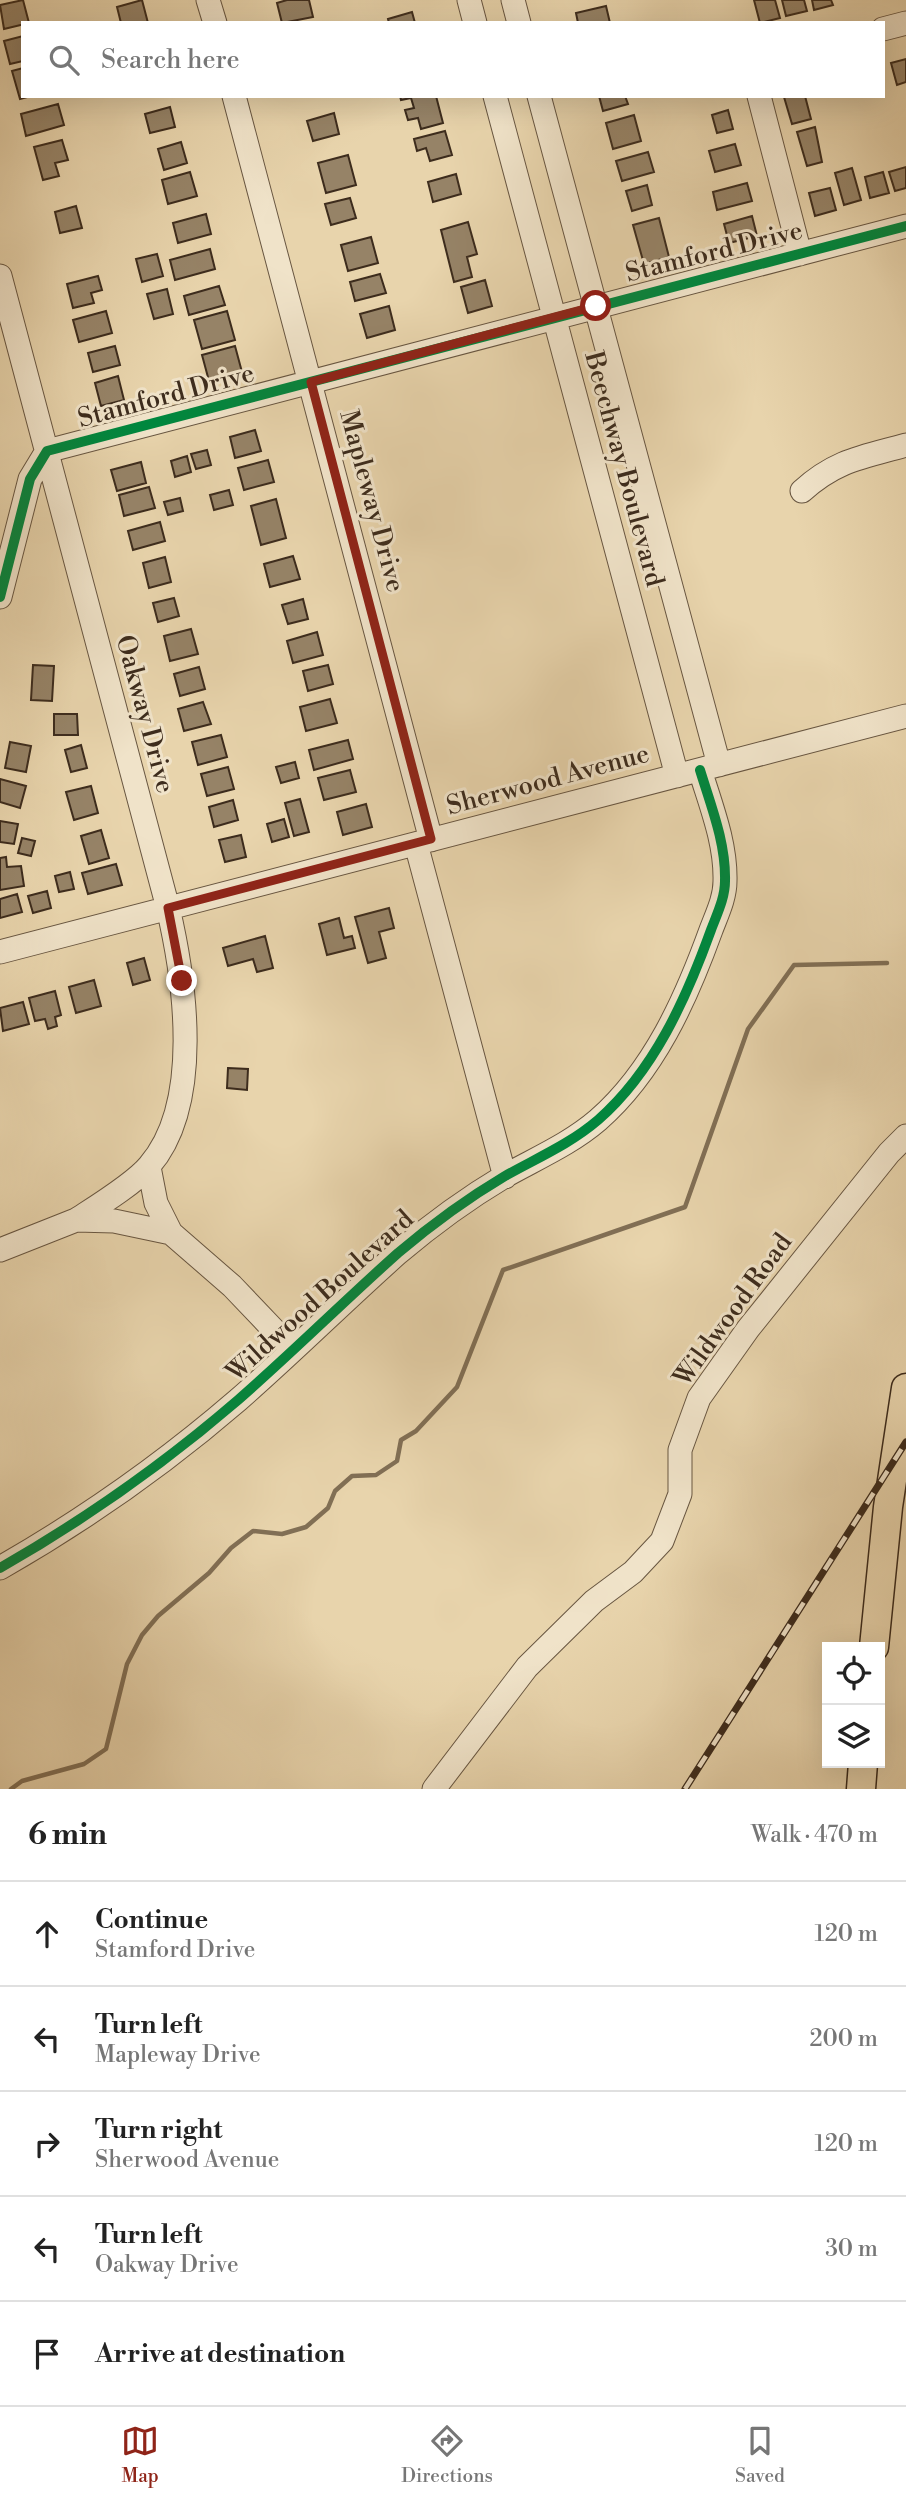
<!DOCTYPE html>
<html lang="en">
<head>
<meta charset="utf-8">
<style>
	body { margin:0; font-family:"Libre Bodoni",serif; background:#f2f2f2; color:#222 }
	.controls { position:absolute; right:21px; bottom:21px; display:grid; overflow:hidden; border-radius:0px; box-shadow:0 7px 28px #0002 }
	.controls button { width:63px; height:63px; display:grid; place-items:center; padding:0; border:0; border-bottom:2px solid #e0e0e0; background:#fff; color:#222; font:35px sans-serif }
	.stop { position:absolute; width:21px; height:21px; margin:-16px; border:5px solid #8f2418; border-radius:50%; background:#fff }
	.stop.end { background:#8f2418; border-color:#fff; box-shadow:0 2px 7px #0008 }
	.list { margin:0; padding:0; list-style:none }
	h2 { display:flex; justify-content:space-between; align-items:center; height:91px; margin:0; padding:0 28px; font-size:30px }
	h2 small { font-size:23px; font-weight:400; color:#767676 }
	.list li { display:grid; grid-template-columns:46px 1fr auto; gap:21px; align-items:center; box-sizing:border-box; height:105px; padding:0 28px; border-top:2px solid #e0e0e0 }
	.list b { display:block; font-size:26px; white-space:nowrap }
	.list p { margin:0; font-size:23px; white-space:nowrap; color:#767676 }
	.list em { font-size:23px; font-style:normal; color:#767676 }
	.icon { flex:none; width:38px; height:38px; fill:none; stroke:currentColor; stroke-width:2; stroke-linecap:round; stroke-linejoin:round }
	.map { position:relative; flex:none; width:906px; height:1789px; overflow:hidden }
	.search { position:absolute; background:#fff; box-shadow:0 7px 28px #0002; left:21px; right:21px; top:21px; height:77px; display:flex; align-items:center; gap:18px; box-sizing:border-box; padding:0 24px; border-radius:0px; color:#767676; font-size:26px }
	.sheet { height:616px; background:#fff }
	nav { display:flex; justify-content:space-around; align-items:center; box-sizing:border-box; height:98px; border-top:2px solid #e0e0e0; background:#fff; font-size:19px; color:#767676 }
	nav a { display:grid; justify-items:center; gap:4px }
	nav .on { color:#8f2418 }
	.map>svg:first-child { display:block }
	.lines { fill:none; stroke-linecap:round; stroke-linejoin:round }
	.stream { stroke:#816f55; stroke-width:4.5 }
	.building { fill:#968367; stroke:#3d2c1d; stroke-width:2 }
	.minor-casing { stroke:#685641; stroke-width:25 }
	.major-casing { stroke:#3d2c1d; stroke-width:31 }
	.minor { stroke:#f0e3c9; stroke-width:23 }
	.major { stroke:#e8d4ac; stroke-width:28 }
	.rail-casing { stroke:#3d2c1d; stroke-width:7 }
	.rail { stroke:#f0e3c9; stroke-width:4.5; stroke-dasharray:13; stroke-linecap:butt }
	.cycleway-casing { stroke:#f0e3c9; stroke-width:15 }
	.cycleway { stroke:#00873e; stroke-width:10 }
	.route { stroke:#8f2418; stroke-width:9 }
	.labels { text-anchor:middle; dominant-baseline:central; stroke-width:6; stroke-linejoin:round; paint-order:stroke }
	.street-label { font-size:26px; fill:#3d2c1d; stroke:#f0e3c9 }
</style>
</head>
<body>
<div class="map">
<svg width="906" height="1789" viewBox="0 0 906 1789">
	<rect width="100%" height="100%" fill="#e8d4ac"/>
	<filter id="stains"><feTurbulence type="fractalNoise" baseFrequency=".00286" numOctaves="4"/><feColorMatrix values="0 0 0 0 .2 0 0 0 0 .09 0 0 0 0 .02 0 0 0 .5 -.17"/></filter>
	<radialGradient id="worn" r=".72"><stop offset=".6" stop-color="#630" stop-opacity="0"/><stop offset="1" stop-color="#630" stop-opacity=".3"/></radialGradient>
	<g class="lines">
		<path class="stream" d="M11,1789L22,1781L84,1764L106,1749L127,1664L142,1635L158,1616L209,1573L231,1548L253,1531L282,1534L306,1527L328,1508L335,1491L352,1476L376,1475L397,1461L401,1440L416,1431L457,1387L503,1270L685,1207L748,1029L794,965L887,963"/>
	</g>
	<path class="building" d="M23,0L29,23L4,29L0,5Z
		M142,0L148,23H121L117,7Z
		M287,0H309L313,17L282,23L277,3Z
		M754,0H775L780,18L760,23Z
		M782,0H804L807,11L786,16Z
		M812,0H831L833,5L814,10Z
		M606,6L610,23H578L576,13Z
		M412,12L415,23H389L388,19Z
		M23,36V61L10,64L4,41Z
		M906,59V82L897,85L891,63Z
		M23,68V96H31L20,99L12,71Z
		M400,96H436L443,123L421,129L418,118L408,120L405,110L414,108L411,98L401,100Z
		M599,96H625L628,104L603,111Z
		M805,96L811,119L792,124L784,97Z
		M58,104L64,125L26,136L21,114Z
		M170,107L175,127L150,133L145,114Z
		M728,110L733,129L717,133L712,115Z
		M334,113L339,134L313,141L307,121Z
		M634,115L641,141L613,149L606,123Z
		M815,127L822,162L807,166L797,132Z
		M445,131L452,155L430,161L426,148L417,151L414,139Z
		M62,140L68,160L55,163L59,176L43,180L34,147Z
		M181,142L187,163L164,170L158,149Z
		M735,144L741,165L715,172L709,151Z
		M648,152L654,172L622,181L616,161Z
		M348,155L356,185L326,193L318,163Z
		M906,167V188L895,191L889,172Z
		M852,168L861,200L844,205L835,173Z
		M190,172L197,196L168,204L162,180Z
		M883,172L889,193L870,198L865,177Z
		M456,174L461,194L433,202L428,182Z
		M747,183L752,201L717,210L713,192Z
		M647,185L652,205L632,211L626,191Z
		M830,188L836,210L815,216L809,193Z
		M350,198L356,218L331,225L325,204Z
		M76,206L82,228L60,233L55,212Z
		M206,214L211,234L178,243L173,223Z
		M752,216L757,236L729,243L724,224Z
		M659,218L669,257L644,264L633,225Z
		M468,222L477,254L467,257L472,277L454,282L441,230Z
		M371,237L378,263L348,271L341,245Z
		M210,249L215,269L175,280L170,260Z
		M157,254L163,276L142,282L136,259Z
		M380,274L386,293L355,301L350,282Z
		M98,276L102,290L91,293L94,303L73,308L67,284Z
		M485,280L492,306L468,313L461,287Z
		M219,286L225,305L189,315L184,296Z
		M167,289L173,314L154,319L147,294Z
		M389,306L395,330L367,338L360,314Z
		M106,311L112,333L79,342L73,320Z
		M227,311L235,340L202,349L194,320Z
		M115,346L120,365L93,372L88,353Z
		M235,346L242,372L209,381L202,355Z
		M118,376L124,400L101,406L95,383Z
		M255,430L261,451L235,458L230,437Z
		M207,450L211,465L196,469L191,454Z
		M187,456L191,472L175,477L171,461Z
		M268,460L274,482L244,490L238,468Z
		M141,462L146,483L117,491L111,470Z
		M149,487L155,508L124,516L119,495Z
		M229,490L233,505L214,510L210,495Z
		M180,498L183,511L168,515L164,502Z
		M276,499L286,538L261,545L251,506Z
		M160,522L165,541L133,550L128,531Z
		M293,556L300,579L270,587L264,564Z
		M165,557L171,582L149,588L143,563Z
		M174,598L179,616L158,622L153,603Z
		M303,599L308,619L288,624L282,605Z
		M191,629L198,654L170,661L164,636Z
		M317,632L323,655L293,663L287,641Z
		M33,665L54,666L52,701L31,700Z
		M328,665L333,684L308,691L303,671Z
		M199,667L205,689L180,696L174,674Z
		M330,699L337,723L306,731L300,707Z
		M203,702L211,724L184,731L178,709Z
		M54,714H77L78,735H54Z
		M221,735L227,757L198,765L192,742Z
		M348,740L353,759L314,770L309,750Z
		M10,742L31,746L26,772L5,768Z
		M81,745L87,768L71,772L65,750Z
		M295,762L299,778L281,783L276,767Z
		M228,767L234,789L207,796L201,774Z
		M350,770L356,792L324,800L318,778Z
		M0,779L26,786L20,808L0,802Z
		M91,786L98,813L74,820L66,792Z
		M300,799L309,832L294,836L285,803Z
		M233,800L238,820L214,827L209,807Z
		M366,804L372,827L343,835L337,812Z
		M284,819L289,837L272,842L267,824Z
		M0,821L18,824L14,844L0,842Z
		M101,830L109,858L89,864L81,836Z
		M241,835L246,857L225,862L219,840Z
		M22,838L35,841L31,856L18,853Z
		M6,857L7,867L21,866L24,886L0,890V858Z
		M116,864L122,885L88,894L82,873Z
		M70,872L74,889L59,892L55,876Z
		M47,891L51,908L33,913L28,896Z
		M17,894L22,912L0,918V899Z
		M389,908L394,928L379,932L386,958L368,963L355,917Z
		M339,918L344,938L352,936L355,948L327,955L319,924Z
		M265,936L273,968L257,972L253,959L228,966L223,948Z
		M144,958L150,980L133,985L127,963Z
		M94,980L101,1006L76,1013L69,987Z
		M55,991L61,1015L55,1017L57,1026L48,1029L45,1019L35,1021L29,998Z
		M23,1002L29,1024L3,1031L0,1008Z
		M228,1068L248,1069L247,1090L227,1088Z"/>
	<g class="lines">
		<defs>
			<path id="minor" d="M208,0L215,23
				M469,0L475,23
				M513,0L519,23
				M883,29L906,23
				M234,96L431,840
				M495,96L677,776
				M539,96L719,765
				M759,96L800,254
				M0,276L168,908C185,981 203,1104 149,1166C134,1184 96,1207 76,1220
				M802,491C836,460 863,457 906,445
				M0,597L30,479L47,451L906,226
				M416,844L505,1177
				M0,952L906,716
				M149,1167L156,1203L171,1233
				M0,1250L76,1220L114,1221L171,1233L232,1286L293,1350
				M0,1568C84,1520 165,1463 238,1400C293,1352 344,1301 398,1253C431,1225 468,1198 505,1176C537,1158 570,1144 598,1120C654,1071 686,999 711,930C717,914 725,898 725,881C726,843 711,806 700,770
				M434,1789L527,1667L594,1601L633,1572L662,1541L680,1494V1450L699,1398L748,1329L889,1153L906,1136"/>
			<path id="major" d="M874,1647L888,1507L906,1388
				M861,1789L863,1763"/>
		</defs>
		<use href="#minor" class="minor-casing"/>
		<use href="#major" class="major-casing"/>
		<use href="#minor" class="minor"/>
		<use href="#major" class="major"/>
		<defs>
			<path id="rail" d="M685,1789L906,1442"/>
		</defs>
		<use href="#rail" class="rail-casing"/>
		<use href="#rail" class="rail"/>
		<defs>
			<path id="cycleway" d="M0,597L30,479L47,451L906,226
				M0,1568C84,1520 165,1463 238,1400C293,1352 344,1301 398,1253C431,1225 468,1198 505,1176C537,1158 570,1144 598,1120C654,1071 686,999 711,930C717,914 725,898 725,881C726,843 711,806 700,770"/>
		</defs>
		<use href="#cycleway" class="cycleway-casing"/>
		<use href="#cycleway" class="cycleway"/>
	</g>
	<g class="lines">
		<path class="route" d="M182,981L168,908L431,839L311,382L596,306"/>
	</g>
	<g class="labels">
		<g class="street-label">
			<text transform="translate(714 252) rotate(-14)">Stamford Drive</text>
			<text transform="translate(166 396) rotate(-15)">Stamford Drive</text>
			<text transform="translate(624 469) rotate(75)">Beechway Boulevard</text>
			<text transform="translate(372 501) rotate(75)">Mapleway Drive</text>
			<text transform="translate(145 714) rotate(75)">Oakway Drive</text>
			<text transform="translate(548 780) rotate(-15)">Sherwood Avenue</text>
			<text transform="translate(320 1296) rotate(-42)">Wildwood Boulevard</text>
			<text transform="translate(733 1310) rotate(-54)">Wildwood Road</text>
		</g>
	</g>
	<rect width="100%" height="100%" filter="url(#stains)"/>
	<rect width="100%" height="100%" fill="url(#worn)"/>
</svg>
<div class="controls">
<button><svg class="icon" aria-label="locate" viewBox="0 0 24 24"><circle cx="12" cy="12" r="6"/><path d="M12 2v4M12 18v4M2 12h4M18 12h4"/></svg></button>
<button><svg class="icon" aria-label="layers" viewBox="0 0 24 24"><path d="M12 4l9 5-9 5-9-5zM3 14l9 5 9-5"/></svg></button>
</div>
<div class="stop" style="left:596px;top:306px"></div>
<div class="stop end" style="left:182px;top:981px"></div>
<div class="search"><svg class="icon" aria-label="search" viewBox="0 0 24 24"><circle cx="10" cy="10" r="6"/><path d="M15 15l6 6"/></svg>Search here</div>
</div>
<section class="sheet">
<h2>6 min<small>Walk · 470 m</small></h2>
<ul class="list">
<li><svg class="icon" aria-label="ahead" viewBox="0 0 24 24"><path d="M12 20V5M6 11l6-6 6 6"/></svg><div><b>Continue</b><p>Stamford Drive</p></div><em>120 m</em></li>
<li><svg class="icon" aria-label="left" viewBox="0 0 24 24"><path d="M17 20v-9H6M10 6l-5 5 5 5"/></svg><div><b>Turn left</b><p>Mapleway Drive</p></div><em>200 m</em></li>
<li><svg class="icon" aria-label="right" viewBox="0 0 24 24"><path d="M7 20v-9h11M14 6l5 5-5 5"/></svg><div><b>Turn right</b><p>Sherwood Avenue</p></div><em>120 m</em></li>
<li><svg class="icon" aria-label="left" viewBox="0 0 24 24"><path d="M17 20v-9H6M10 6l-5 5 5 5"/></svg><div><b>Turn left</b><p>Oakway Drive</p></div><em>30 m</em></li>
<li><svg class="icon" aria-label="arrive" viewBox="0 0 24 24"><path d="M6 21V4h12l-3 4 3 4H6"/></svg><div><b>Arrive at destination</b></div></li>
</ul>
</section>
<nav>
<a class="on"><svg class="icon" aria-label="map" viewBox="0 0 24 24"><path d="M3 6l6-2 6 2 6-2v14l-6 2-6-2-6 2zM9 4v14M15 6v14"/></svg>Map</a>
<a><svg class="icon" aria-label="directions" viewBox="0 0 24 24"><path d="M12 3l9 9-9 9-9-9zM9 14v-3h6M13 9l2 2-2 2"/></svg>Directions</a>
<a><svg class="icon" aria-label="saved" viewBox="0 0 24 24"><path d="M7 4h10v16l-5-4-5 4z"/></svg>Saved</a>
</nav>
</body>
</html>
